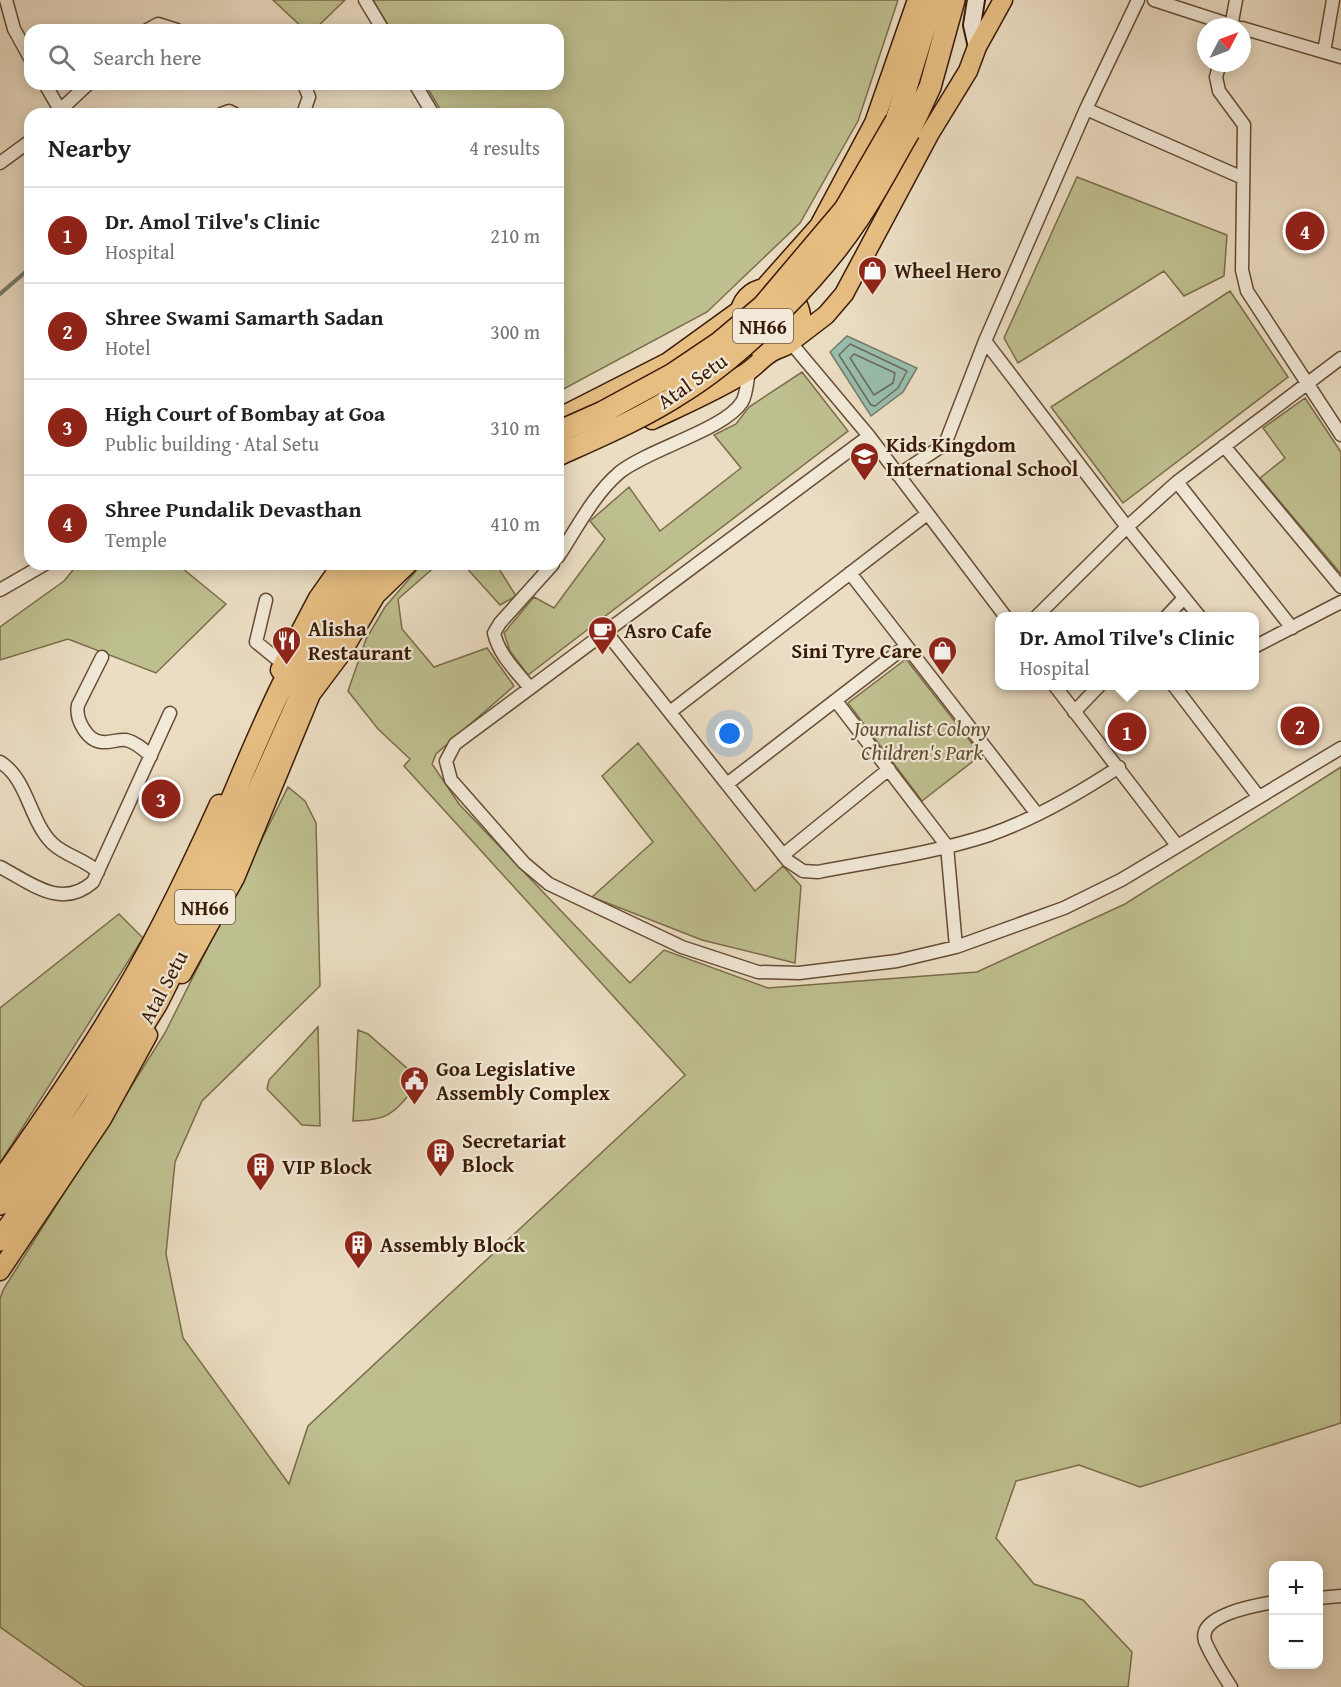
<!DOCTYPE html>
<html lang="en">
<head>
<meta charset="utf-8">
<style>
	body { margin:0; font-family:"Gentium Book Plus",serif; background:#f6f6f6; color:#222 }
	.controls { position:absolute; right:18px; bottom:18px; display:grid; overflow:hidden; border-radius:12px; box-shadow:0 3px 15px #0003 }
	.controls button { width:54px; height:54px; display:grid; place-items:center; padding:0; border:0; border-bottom:2px solid #e0e0e0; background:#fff; color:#222; font:30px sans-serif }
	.compass { position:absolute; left:1197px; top:18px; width:54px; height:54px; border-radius:50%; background:#fff; box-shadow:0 3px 15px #0003; rotate:48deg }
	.you { position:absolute; left:730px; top:734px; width:21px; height:21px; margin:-15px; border:4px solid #fff; border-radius:50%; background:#1a73e8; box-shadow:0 0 0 9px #1a73e833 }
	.badge { display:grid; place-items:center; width:39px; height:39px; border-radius:50%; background:#8f2418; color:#fff; font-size:20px; font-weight:700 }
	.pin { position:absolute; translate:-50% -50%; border:3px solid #fff; box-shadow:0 2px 6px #0006 }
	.popup { position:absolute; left:995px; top:612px; width:264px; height:78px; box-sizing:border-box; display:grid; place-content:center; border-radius:12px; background:#fff; filter:drop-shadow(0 2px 4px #0005); font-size:20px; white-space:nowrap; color:#767676 }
	.popup b { font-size:22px; color:#222 }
	.popup::after { content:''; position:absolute; left:50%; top:100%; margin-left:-12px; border:12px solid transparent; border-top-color:#fff }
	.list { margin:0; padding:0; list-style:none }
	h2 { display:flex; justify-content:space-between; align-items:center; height:78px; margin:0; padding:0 24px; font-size:26px }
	h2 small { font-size:20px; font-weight:400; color:#767676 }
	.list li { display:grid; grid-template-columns:39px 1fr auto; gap:18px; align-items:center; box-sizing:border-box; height:96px; padding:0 24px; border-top:2px solid #e0e0e0 }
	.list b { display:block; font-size:22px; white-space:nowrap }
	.list p { margin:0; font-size:20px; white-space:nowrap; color:#767676 }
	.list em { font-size:20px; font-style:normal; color:#767676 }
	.icon { flex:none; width:33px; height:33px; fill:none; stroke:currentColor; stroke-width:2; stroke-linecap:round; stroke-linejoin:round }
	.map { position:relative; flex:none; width:1341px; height:1687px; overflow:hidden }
	.search { position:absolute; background:#fff; box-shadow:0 3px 15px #0003; left:24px; top:24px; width:540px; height:66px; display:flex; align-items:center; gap:15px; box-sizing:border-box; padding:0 21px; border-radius:18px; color:#767676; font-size:22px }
	.panel { position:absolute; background:#fff; box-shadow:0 3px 15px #0003; left:24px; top:108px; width:540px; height:462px; border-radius:18px }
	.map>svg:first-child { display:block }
	.green { fill:#bebf8f; stroke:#7c6c4a; stroke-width:1.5 }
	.water { fill:#99bdad; stroke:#737c6a; stroke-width:1.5 }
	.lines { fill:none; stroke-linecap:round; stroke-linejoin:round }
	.shore { stroke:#696c59; stroke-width:1.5 }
	.stream { stroke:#737c6a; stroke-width:4 }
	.street-casing { stroke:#664b34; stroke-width:15 }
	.secondary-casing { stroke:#391a05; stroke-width:20 }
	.primary-casing { stroke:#391a05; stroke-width:21 }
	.highway-casing { stroke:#391a05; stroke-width:24 }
	.street { stroke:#f2e9d8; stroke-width:12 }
	.secondary { stroke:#f2e9d8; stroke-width:16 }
	.primary { stroke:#e6be82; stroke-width:18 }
	.highway { stroke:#e6be82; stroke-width:21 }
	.highway-bridge-casing { stroke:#391a05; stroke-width:24; stroke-linecap:butt }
	.highway-bridge { stroke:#e6be82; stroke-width:21 }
	.labels { text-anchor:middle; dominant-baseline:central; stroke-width:4.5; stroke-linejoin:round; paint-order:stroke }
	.shield { fill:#f2e9d8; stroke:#705844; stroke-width:1.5 }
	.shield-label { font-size:20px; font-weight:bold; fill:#391a05 }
	.poi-label { font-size:21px; font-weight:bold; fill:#391a05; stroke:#f2e9d8; text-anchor:start }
	.street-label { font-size:21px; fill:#391a05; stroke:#f2e9d8 }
	.park-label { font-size:21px; font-style:italic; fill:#614c2e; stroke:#f2e9d8 }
</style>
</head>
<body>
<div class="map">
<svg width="1341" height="1687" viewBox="0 0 1341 1687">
	<rect width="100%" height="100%" fill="#ebddc3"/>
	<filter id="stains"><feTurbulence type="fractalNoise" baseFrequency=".00333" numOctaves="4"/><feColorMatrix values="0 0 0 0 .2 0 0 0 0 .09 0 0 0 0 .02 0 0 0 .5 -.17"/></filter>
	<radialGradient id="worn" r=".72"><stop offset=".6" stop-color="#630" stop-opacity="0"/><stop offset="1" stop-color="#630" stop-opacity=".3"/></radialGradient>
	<path class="green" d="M273,0H345L314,30H305Z
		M373,0H898L858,121L800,223L707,312L558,392V114H443L425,84H558V30H391Z
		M1077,177L1227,235L1224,276L1184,296L1164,271L1018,363L1004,338Z
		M1230,291L1288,377L1123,503L1051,407Z
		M802,372L848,431L528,675L510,651L504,633L534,597L554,608L605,539L590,521L629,487L660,531L741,468L714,435L736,424L749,407Z
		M1305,398L1341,452V574L1260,478L1285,458L1263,428Z
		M78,564H177L226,604L156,673L68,639L0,660V627L64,581Z
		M422,564H438L398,599L402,629L434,667L487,648L514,686L436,754L432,764L459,804L630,983L664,950L768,988L977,972L1125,904L1341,767V1423L1140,1487L1079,1465L1016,1481L996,1538L1034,1584L1083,1600L1132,1652L1128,1687H85L0,1627V1299L3,1290L165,1033L288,787L305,801L316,823L320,986L202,1101L175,1162L166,1254L183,1338L289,1484L308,1426L685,1075L404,766L410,759L378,729L348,691L366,639L385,607Z
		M463,564H496L516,596L500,605Z
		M906,659L981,755L922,801L848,703Z
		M638,743L755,891L783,866L801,886L795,963L702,940L592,897L653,842L602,776Z
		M119,914L143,938L0,1163V1008Z
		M318,1027L320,1126L302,1125L267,1089L269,1080Z
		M358,1030L368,1034L417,1077L418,1084C394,1112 392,1120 353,1121Z"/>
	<path class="water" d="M847,336L917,368L903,392L871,416L830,352Z"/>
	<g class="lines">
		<path class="shore" d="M850,344L907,371L898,388L875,406L871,405L839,355Z
			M854,354L895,373L893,383L874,395L850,358Z"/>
		<path class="stream" d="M0,294L30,268"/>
		<defs>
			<path id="street" d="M6,0L14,29L30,58
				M365,0L383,30
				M1138,0L1086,109L1243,178
				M1154,0L1237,27
				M1231,27L1236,0
				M1242,28L1341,57
				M147,30L158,24L177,30
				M1324,52L1333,0
				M1220,63L1216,77L1219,91L1244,125L1242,270L1247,291L1341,435
				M45,84L60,110
				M415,84L433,114
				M56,114L88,84
				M221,114L229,111L235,114
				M303,114L309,97L304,84
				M0,163L30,141
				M985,341L1127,527L1037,616
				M791,343L869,436L1005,616
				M869,436L455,744L446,761L451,780L524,863L549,884L682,947L758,972L799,973L897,961L956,947L1064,908L1121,880L1341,748
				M1224,446L1341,587
				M898,475L945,444L985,341L1086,109
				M1177,482L1341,358
				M558,557C577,528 594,494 620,472C651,448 724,430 742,402C747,394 747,380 749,371
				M850,573L1037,814
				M0,590L45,564
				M266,600L256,642L283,664
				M1167,616L1184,598
				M1199,616L1127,527L1177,482L1292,628
				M606,632L788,861L803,871L818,872C875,861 934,853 989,835C1035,819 1078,794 1119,767
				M1254,647L1341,602
				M102,657L78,705C75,719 87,741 102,742C110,743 118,739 126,740C136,742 144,750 151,756
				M1055,686L1176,844
				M1174,686L1258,796
				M530,688C516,671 499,655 494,633L500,623L553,564
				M836,701L947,846L956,947
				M670,712L927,514
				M1074,712L1099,686
				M0,762C28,779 29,820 52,843C65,856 85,859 98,872
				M727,784L906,646
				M783,855L889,769
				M0,867C31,883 61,910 93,882L170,713
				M1318,1598L1341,1596
				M1231,1687C1222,1673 1211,1656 1205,1641C1197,1615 1257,1605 1274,1602"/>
			<path id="secondary" d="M976,0L972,25L977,47"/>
			<path id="primary" d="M763,289L819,226L874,123L917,0
				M796,338L826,315L844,294L930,133L968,71L977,47L1003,0
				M558,418L668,362L740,310
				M652,420C684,405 717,391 747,372C756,366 763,357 772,352C781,347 789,347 796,338C803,328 803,314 797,303C792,294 781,288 770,288C729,287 728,349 773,351
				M280,670L318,598L342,564
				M182,974L235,878L311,694L341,654L376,595L408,564
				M0,1180C39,1125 77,1070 112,1012C153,946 187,875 219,804
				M0,1271L102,1119L148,1035"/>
			<path id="highway" d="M896,121L933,0
				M909,132L930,87L954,0
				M0,1204C48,1135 95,1067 138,995C160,956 180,913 199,873C249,769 283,650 362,564
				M0,1240L91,1109L157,1003L218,881L312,670L355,602L390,564"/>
		</defs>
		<use href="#street" class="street-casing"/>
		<use href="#secondary" class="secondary-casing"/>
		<use href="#primary" class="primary-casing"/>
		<use href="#highway" class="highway-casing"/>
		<use href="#street" class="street"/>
		<use href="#secondary" class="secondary"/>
		<use href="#primary" class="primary"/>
		<use href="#highway" class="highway"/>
		<defs>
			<path id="highway-bridge" d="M558,432L603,412L673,374L719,343L763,306L845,209L896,121
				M558,455C600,436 645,417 684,391C743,354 820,277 858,219C877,191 892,161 909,132"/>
		</defs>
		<use href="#highway-bridge" class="highway-bridge-casing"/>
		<use href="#highway-bridge" class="highway-bridge"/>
	</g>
	<defs>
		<symbol id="shop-pin" viewBox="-11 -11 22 30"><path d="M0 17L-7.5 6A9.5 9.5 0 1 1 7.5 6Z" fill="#8f2418" stroke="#f2e9d8"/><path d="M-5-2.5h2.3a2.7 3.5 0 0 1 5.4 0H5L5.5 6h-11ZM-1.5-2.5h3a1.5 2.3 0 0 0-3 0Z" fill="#fff"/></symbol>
		<symbol id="school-pin" viewBox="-11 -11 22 30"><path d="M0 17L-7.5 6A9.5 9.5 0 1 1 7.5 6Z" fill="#8f2418" stroke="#f2e9d8"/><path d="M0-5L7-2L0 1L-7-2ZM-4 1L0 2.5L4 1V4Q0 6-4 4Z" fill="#fff"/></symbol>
		<symbol id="cafe-pin" viewBox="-11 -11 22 30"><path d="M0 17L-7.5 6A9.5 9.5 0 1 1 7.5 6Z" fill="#8f2418" stroke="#f2e9d8"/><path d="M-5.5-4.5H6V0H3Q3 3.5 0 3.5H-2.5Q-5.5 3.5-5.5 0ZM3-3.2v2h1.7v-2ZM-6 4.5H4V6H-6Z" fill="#fff"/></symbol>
		<symbol id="restaurant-pin" viewBox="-11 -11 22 30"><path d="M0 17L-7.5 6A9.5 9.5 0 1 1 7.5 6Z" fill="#8f2418" stroke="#f2e9d8"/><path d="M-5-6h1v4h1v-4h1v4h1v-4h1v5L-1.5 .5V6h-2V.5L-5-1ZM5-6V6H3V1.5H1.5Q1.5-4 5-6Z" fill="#fff"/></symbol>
		<symbol id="civic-pin" viewBox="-11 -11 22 30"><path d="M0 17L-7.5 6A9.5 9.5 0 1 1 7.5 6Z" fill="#8f2418" stroke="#f2e9d8"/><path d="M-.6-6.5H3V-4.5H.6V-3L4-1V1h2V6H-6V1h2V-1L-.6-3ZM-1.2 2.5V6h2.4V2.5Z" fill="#fff"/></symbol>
		<symbol id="building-pin" viewBox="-11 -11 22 30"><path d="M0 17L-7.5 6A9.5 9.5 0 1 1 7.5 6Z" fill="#8f2418" stroke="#f2e9d8"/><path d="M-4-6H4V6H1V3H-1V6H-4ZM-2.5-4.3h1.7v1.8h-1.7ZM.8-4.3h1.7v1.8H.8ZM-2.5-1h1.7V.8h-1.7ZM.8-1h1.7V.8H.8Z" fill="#fff"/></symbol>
	</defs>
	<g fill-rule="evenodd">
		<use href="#shop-pin" x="856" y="254" width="33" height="45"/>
		<use href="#school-pin" x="848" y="440" width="33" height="45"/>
		<use href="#cafe-pin" x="586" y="614" width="33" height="45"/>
		<use href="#restaurant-pin" x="270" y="624" width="33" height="45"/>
		<use href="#shop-pin" x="926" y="634" width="33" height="45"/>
		<use href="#civic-pin" x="398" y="1064" width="33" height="45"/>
		<use href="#building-pin" x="424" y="1136" width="33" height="45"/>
		<use href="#building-pin" x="244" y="1150" width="33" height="45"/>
		<use href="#building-pin" x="342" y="1228" width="33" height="45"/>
	</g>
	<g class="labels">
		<g class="shield">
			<rect x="733" y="309" width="60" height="34" rx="4.5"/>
			<rect x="175" y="890" width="60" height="34" rx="4.5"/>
		</g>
		<g class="shield-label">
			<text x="763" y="326">NH66</text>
			<text x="205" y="907">NH66</text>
		</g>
		<g class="poi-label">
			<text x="894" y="270">Wheel Hero</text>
			<text x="886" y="444">Kids Kingdom<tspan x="886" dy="24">International School</tspan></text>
			<text x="308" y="628">Alisha<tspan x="308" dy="24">Restaurant</tspan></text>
			<text x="624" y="630">Asro Cafe</text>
			<text x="922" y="650" text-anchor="end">Sini Tyre Care</text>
			<text x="436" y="1068">Goa Legislative<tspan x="436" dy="24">Assembly Complex</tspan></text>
			<text x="462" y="1140">Secretariat<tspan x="462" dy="24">Block</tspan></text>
			<text x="282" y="1166">VIP Block</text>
			<text x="380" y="1244">Assembly Block</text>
		</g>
		<g class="street-label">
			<text transform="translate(692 381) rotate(-35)">Atal Setu</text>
			<text transform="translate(163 987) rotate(-62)">Atal Setu</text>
		</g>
		<g class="park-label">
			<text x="922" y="728">Journalist Colony<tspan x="922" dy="24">Children's Park</tspan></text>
		</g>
	</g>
	<rect width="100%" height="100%" filter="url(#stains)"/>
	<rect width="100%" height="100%" fill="url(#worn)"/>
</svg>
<div class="controls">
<button>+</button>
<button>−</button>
</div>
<svg class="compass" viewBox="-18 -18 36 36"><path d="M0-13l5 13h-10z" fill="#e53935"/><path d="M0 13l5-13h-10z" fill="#767676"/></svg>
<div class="you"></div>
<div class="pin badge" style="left:1127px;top:732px">1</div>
<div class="popup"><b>Dr. Amol Tilve's Clinic</b>Hospital</div>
<div class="pin badge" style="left:1300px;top:726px">2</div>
<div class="pin badge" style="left:161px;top:799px">3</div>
<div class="pin badge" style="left:1305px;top:231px">4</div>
<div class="search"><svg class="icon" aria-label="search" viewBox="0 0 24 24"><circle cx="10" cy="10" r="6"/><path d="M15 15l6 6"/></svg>Search here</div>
<section class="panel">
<h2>Nearby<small>4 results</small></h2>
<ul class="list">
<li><span class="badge">1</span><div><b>Dr. Amol Tilve's Clinic</b><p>Hospital</p></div><em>210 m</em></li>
<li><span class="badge">2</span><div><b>Shree Swami Samarth Sadan</b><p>Hotel</p></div><em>300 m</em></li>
<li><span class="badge">3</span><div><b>High Court of Bombay at Goa</b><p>Public building · Atal Setu</p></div><em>310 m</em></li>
<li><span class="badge">4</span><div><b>Shree Pundalik Devasthan</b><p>Temple</p></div><em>410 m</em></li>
</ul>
</section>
</div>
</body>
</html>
